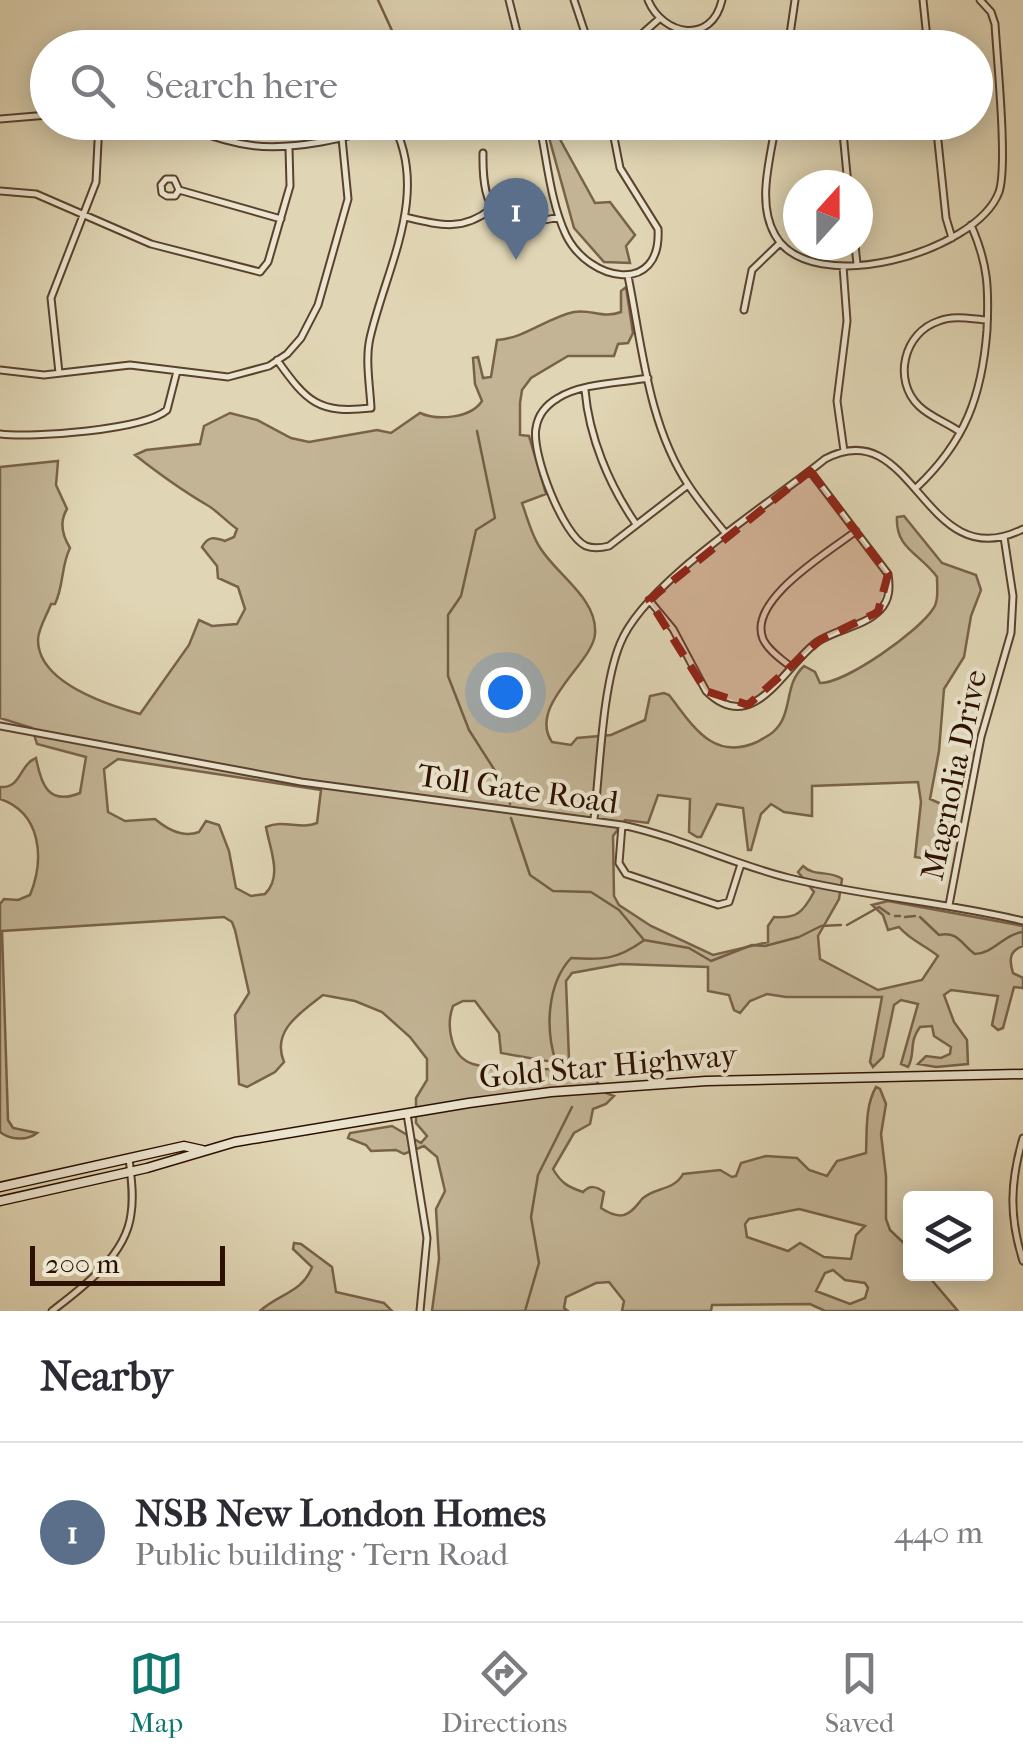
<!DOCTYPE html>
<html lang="en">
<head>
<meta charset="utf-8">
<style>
	body { margin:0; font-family:"IM FELL French Canon",serif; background:#f7f7f7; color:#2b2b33 }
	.controls { position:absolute; right:30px; bottom:30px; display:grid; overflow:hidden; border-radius:10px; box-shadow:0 5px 25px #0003 }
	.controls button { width:90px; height:90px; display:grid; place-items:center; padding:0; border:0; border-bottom:2px solid #e1e1e2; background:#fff; color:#2b2b33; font:50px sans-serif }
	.compass { position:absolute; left:783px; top:170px; width:90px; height:90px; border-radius:50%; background:#fff; box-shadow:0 5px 25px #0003; rotate:21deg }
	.scale { position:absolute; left:30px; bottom:25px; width:195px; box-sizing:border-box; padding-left:10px; border:5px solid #2d1100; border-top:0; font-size:28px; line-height:35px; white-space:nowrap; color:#2d1100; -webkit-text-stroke:8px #ebe4ce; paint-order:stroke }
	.you { position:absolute; left:505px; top:692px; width:35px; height:35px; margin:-25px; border:8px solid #fff; border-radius:50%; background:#1a73e8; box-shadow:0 0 0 15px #1a73e833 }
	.badge { display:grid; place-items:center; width:65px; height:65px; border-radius:50%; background:#0f766e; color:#fff; font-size:32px; font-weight:700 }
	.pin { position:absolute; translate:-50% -82px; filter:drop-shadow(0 2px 5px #0008) }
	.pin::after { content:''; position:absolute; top:52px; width:35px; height:30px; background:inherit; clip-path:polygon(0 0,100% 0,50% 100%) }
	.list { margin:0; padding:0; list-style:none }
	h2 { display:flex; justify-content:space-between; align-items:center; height:130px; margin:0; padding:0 40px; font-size:42px }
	h2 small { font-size:32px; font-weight:400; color:#7c7c81 }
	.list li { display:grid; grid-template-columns:65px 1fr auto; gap:30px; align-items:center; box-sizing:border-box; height:180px; padding:0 40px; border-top:2px solid #e1e1e2 }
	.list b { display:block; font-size:38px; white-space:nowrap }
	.list p { margin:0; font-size:32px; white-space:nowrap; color:#7c7c81 }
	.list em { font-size:32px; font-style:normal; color:#7c7c81 }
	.icon { flex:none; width:55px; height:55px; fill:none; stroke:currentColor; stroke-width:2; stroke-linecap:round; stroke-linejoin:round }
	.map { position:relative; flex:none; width:1023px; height:1311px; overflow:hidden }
	.search { position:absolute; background:#fff; box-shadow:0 5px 25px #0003; left:30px; right:30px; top:30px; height:110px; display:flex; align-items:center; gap:25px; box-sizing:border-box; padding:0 35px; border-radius:55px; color:#7c7c81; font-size:38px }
	.sheet { height:310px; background:#fff }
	nav { display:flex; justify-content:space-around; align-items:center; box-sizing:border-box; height:140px; border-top:2px solid #e1e1e2; background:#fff; font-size:28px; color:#7c7c81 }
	nav a { display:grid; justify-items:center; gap:5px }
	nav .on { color:#0f766e }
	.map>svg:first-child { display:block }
	.green { fill:#c2b495; stroke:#78624a; stroke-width:2.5; fill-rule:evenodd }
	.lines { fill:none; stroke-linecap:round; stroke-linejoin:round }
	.stream { stroke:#745e47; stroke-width:2.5 }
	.street-casing { stroke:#5a422d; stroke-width:9 }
	.secondary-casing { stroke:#2d1100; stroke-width:11 }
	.street { stroke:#ebe4ce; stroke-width:5 }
	.secondary { stroke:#ebe4ce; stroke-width:8 }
	.marked { fill:#8f2418; fill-opacity:0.2; stroke:#8f2418; stroke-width:8; stroke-dasharray:20 12; stroke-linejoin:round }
	.labels { text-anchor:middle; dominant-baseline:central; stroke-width:8; stroke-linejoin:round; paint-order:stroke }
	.street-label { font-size:32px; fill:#2d1100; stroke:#ebe4ce }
</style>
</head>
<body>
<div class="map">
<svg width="1023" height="1311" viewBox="0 0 1023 1311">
	<rect width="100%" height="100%" fill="#e0d5b4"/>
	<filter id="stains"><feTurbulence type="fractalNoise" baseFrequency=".002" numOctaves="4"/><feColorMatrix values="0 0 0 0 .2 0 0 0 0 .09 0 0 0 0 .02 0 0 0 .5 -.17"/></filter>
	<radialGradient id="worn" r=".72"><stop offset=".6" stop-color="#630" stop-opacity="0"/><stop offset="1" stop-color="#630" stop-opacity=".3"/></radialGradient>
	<path class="green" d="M545,123H551L595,203L610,202L635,235L626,246L630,263L604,262L574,228Z
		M626,287L633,333L628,343L618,344L614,356H568L531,378L522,390L520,403V435L529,436L546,494L522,503C527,517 531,533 539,546C556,575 598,598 595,634C593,663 527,706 552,742L571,745L577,738L611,735L645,720L650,696L664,693L669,695C692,724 712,762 757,742C770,735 779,730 784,716C791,697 788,681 804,666L815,672L820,683C846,683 918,632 933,609C939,601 937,587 937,577C921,554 895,549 897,517L904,516L942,563L976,575L981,590L971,616L964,657L944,689L939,751L930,799L959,812L947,862L915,857L921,802L918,782L812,786V816L784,812L771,804L761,814L751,850H748L743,808L717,804L701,837H697L689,832L690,799L658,795L648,823L625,820L613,836L614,896L619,905L651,926L713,955L768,942V926L774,917C797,919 803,912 814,892L798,872L803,866C814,877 831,870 842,879L839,899L818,936L820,959L878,990L922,980L938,956C925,945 911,941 899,927L888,930L883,915L872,905L888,901L1023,926V946C1009,951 1009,960 1013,973L1023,978V988L1014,987L1003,1028L998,1030L992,1025L998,996L951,990L944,995L954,1022L967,1040L968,1064L936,1067L918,1064L926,1056L941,1058L950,1054L951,1047L934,1036L932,1026L920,1027C908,1043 916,1053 908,1067L901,1064L918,1004L901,1000L894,1005L883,1057L873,1067L870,1062L882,997H786L767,994L750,1001L740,1013L734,1010L729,995L708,991V967L621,964L572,973L566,981L569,1059L564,1064L501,1053L499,1033L475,1001H463L453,1006C446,1025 450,1057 473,1064C488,1069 500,1066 512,1077C531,1065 568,1069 590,1073L606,1093L614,1096L606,1104L593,1109L590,1124L574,1133L553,1169C561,1183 568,1187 583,1192C590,1185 596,1186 604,1192L601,1208C607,1212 615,1217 624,1215C633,1212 637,1205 642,1199C654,1187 674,1191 683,1174L720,1170L732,1177L736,1176L741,1163L766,1156L797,1158L809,1170L827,1176L837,1161L866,1153C867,1131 865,1106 876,1087L880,1089L886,1104L881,1134L886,1176V1219L890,1230L910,1249V1274H931L930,1278L958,1311H825L810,1304L712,1305L711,1311H622L624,1301L609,1282L596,1283L566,1297L564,1308L568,1311H432L439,1259L436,1209L445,1191L437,1157L424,1146L404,1154L396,1150L371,1151L366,1145L348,1138L350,1133L392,1126L421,1143L427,1136L416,1123V1098L427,1080V1059L410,1037L382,1012L355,1001L323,995C300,1013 271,1031 284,1062L275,1072L247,1087L239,1084L235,1015L249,993L235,930L232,922L224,917L2,931L8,1120L13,1128L37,1133C27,1141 10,1140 0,1132V904L4,899L18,900L30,895C45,858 41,813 0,799V787C21,789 19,765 36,758C41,784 48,806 80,793L86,757L37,744L32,728L0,718V467L58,461L56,485L67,509C59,522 62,535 70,548C61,566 64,585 55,604H51C47,615 38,629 38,640C38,683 108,705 140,714L189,645L199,620L212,626L237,624L245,609L238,587L218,578L217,566L202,547C208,536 214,537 225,541L234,537L237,529C227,522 215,509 207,505C183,491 158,473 135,455L146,450L200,444L204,426L230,413L257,420L291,438L309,442L377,430L391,433L420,413C438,421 471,418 482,401L475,384L473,358L478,357L483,378L491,377L497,340C526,338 546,318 574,312C592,309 603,319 621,312V291ZM118,759L321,790L317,823C300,830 284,819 266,827C270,850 283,876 265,894L251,896L236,888L229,851L219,825L206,821L199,832C183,838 168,830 155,819L125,821L108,812L104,769ZM799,1209L865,1226L856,1235L851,1259L824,1257L800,1243L788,1251L747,1237L745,1224L749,1219ZM833,1270L845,1280L865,1283L868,1288L865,1298L850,1304L816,1291L825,1273Z
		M294,1243L301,1244L332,1267L336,1292L384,1303L392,1311H260C278,1294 302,1293 312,1267L293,1249Z"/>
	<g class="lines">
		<path class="stream" d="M378,0L400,48
			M477,431L495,518L476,530L461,596L448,615V676L469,730L506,788L510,804
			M511,818L530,875L553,891L591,892L619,910L644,940L689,948L711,961L752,945L765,946L799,937L821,926L841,925
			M895,916H900
			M905,917L915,916
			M920,917L939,935C958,931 961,944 975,954C993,954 1004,934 1023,932
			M847,925L879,907L889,914
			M556,1062C545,1029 547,984 571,958C603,960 616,960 643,941
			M525,1311L539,1263L531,1217L538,1175L572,1107"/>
		<defs>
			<path id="street" d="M509,0L521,48
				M574,0L590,48
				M648,0C663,36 712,45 722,0
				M923,0L928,48
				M626,48L659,19
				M788,48L795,0
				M0,119L48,115
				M168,122C233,142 251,154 321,142C343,138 361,134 380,122
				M539,122C547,159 550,201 566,235C589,282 662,296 658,229L620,168L611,122
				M776,122C771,157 756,202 775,235C811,299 976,253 999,192C1008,166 997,59 995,24L991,12L980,0
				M842,122L848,185
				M936,122L946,218L952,238
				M483,153C482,213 497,232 559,217
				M179,190L174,179H166L161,185L162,193L167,196H175L179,190L281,219
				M0,191L36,194L151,244L260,272L268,262L290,186L289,148
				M405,217C439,225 462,232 491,209
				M855,245L857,264
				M843,266L847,321L837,401L844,451
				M628,276C642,345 648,425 689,486C700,503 714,519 727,535
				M744,310L752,270L780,243
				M277,360C307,402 318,414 371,408C370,386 365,360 370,338C386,268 431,193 392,122
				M0,370L44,375L130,365L228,377L269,366L287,354L301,338L318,305L348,199L342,138
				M59,373L51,298L96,182L99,122
				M648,378C621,383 582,383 558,398C546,405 538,415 536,428C531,453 563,536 586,546C594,549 601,548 609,546L688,485
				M585,390C589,437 609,485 636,524
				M960,432C948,423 930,417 919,406C892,380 904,332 939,321C954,315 971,319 987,320
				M0,434C33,438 144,430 167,410L177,371
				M916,488C965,442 982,396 987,330C989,288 988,264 971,225
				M649,600L673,629L706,691C754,738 784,666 817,642C836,629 864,627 880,610C890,600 890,587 888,574L810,471
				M791,667C781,659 768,650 763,639C747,600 829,552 856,531
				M0,726L301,782L622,825C679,837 732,864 789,878C866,897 946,902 1023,921
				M594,819C600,770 602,688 620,644C644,582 770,504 825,459C915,411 923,579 1023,529
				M622,825L619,863L626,874L718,905L729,902L741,864
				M949,905L981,737L1011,633L1013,596L1004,537
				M407,1114L427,1238L420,1311
				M1023,1138C1010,1182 1009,1217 1023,1261
				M52,1311C82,1288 126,1256 131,1214C134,1196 131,1176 129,1158"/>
			<path id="secondary" d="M0,1187L184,1146L202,1150
				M0,1201L147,1168L235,1142L469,1103L551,1092L706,1081L1023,1074"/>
		</defs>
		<use href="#street" class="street-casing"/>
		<use href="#secondary" class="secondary-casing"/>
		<use href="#street" class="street"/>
		<use href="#secondary" class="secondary"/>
	</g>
	<path class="marked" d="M810,471L888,574L878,612L820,640L748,705L706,691L649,600Z"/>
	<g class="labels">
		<g class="street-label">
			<text transform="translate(954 775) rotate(-78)">Magnolia Drive</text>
			<text transform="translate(518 789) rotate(8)">Toll Gate Road</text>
			<text transform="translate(608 1066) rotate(-5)">Gold Star Highway</text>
		</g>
	</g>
	<rect width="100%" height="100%" filter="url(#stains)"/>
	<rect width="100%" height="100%" fill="url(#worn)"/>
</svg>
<div class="controls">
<button><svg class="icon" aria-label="layers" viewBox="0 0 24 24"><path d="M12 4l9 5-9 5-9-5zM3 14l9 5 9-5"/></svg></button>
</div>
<svg class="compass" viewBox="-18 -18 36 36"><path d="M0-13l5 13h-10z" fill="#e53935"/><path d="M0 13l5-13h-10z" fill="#7c7c81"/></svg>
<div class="scale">200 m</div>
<div class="you"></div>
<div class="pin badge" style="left:516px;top:260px;background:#5c6f8a">1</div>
<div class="search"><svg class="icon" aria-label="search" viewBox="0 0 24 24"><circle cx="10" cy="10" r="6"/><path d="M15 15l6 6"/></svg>Search here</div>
</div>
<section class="sheet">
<h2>Nearby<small></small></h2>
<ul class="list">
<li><span class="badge" style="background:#5c6f8a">1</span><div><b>NSB New London Homes</b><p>Public building · Tern Road</p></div><em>440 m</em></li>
</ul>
</section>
<nav>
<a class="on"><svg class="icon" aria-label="map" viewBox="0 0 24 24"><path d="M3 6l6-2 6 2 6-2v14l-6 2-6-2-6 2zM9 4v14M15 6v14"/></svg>Map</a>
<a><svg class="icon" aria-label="directions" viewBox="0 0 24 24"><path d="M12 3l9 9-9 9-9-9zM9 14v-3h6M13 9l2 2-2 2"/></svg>Directions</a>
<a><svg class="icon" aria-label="saved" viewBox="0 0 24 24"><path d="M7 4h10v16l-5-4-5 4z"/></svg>Saved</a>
</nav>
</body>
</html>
